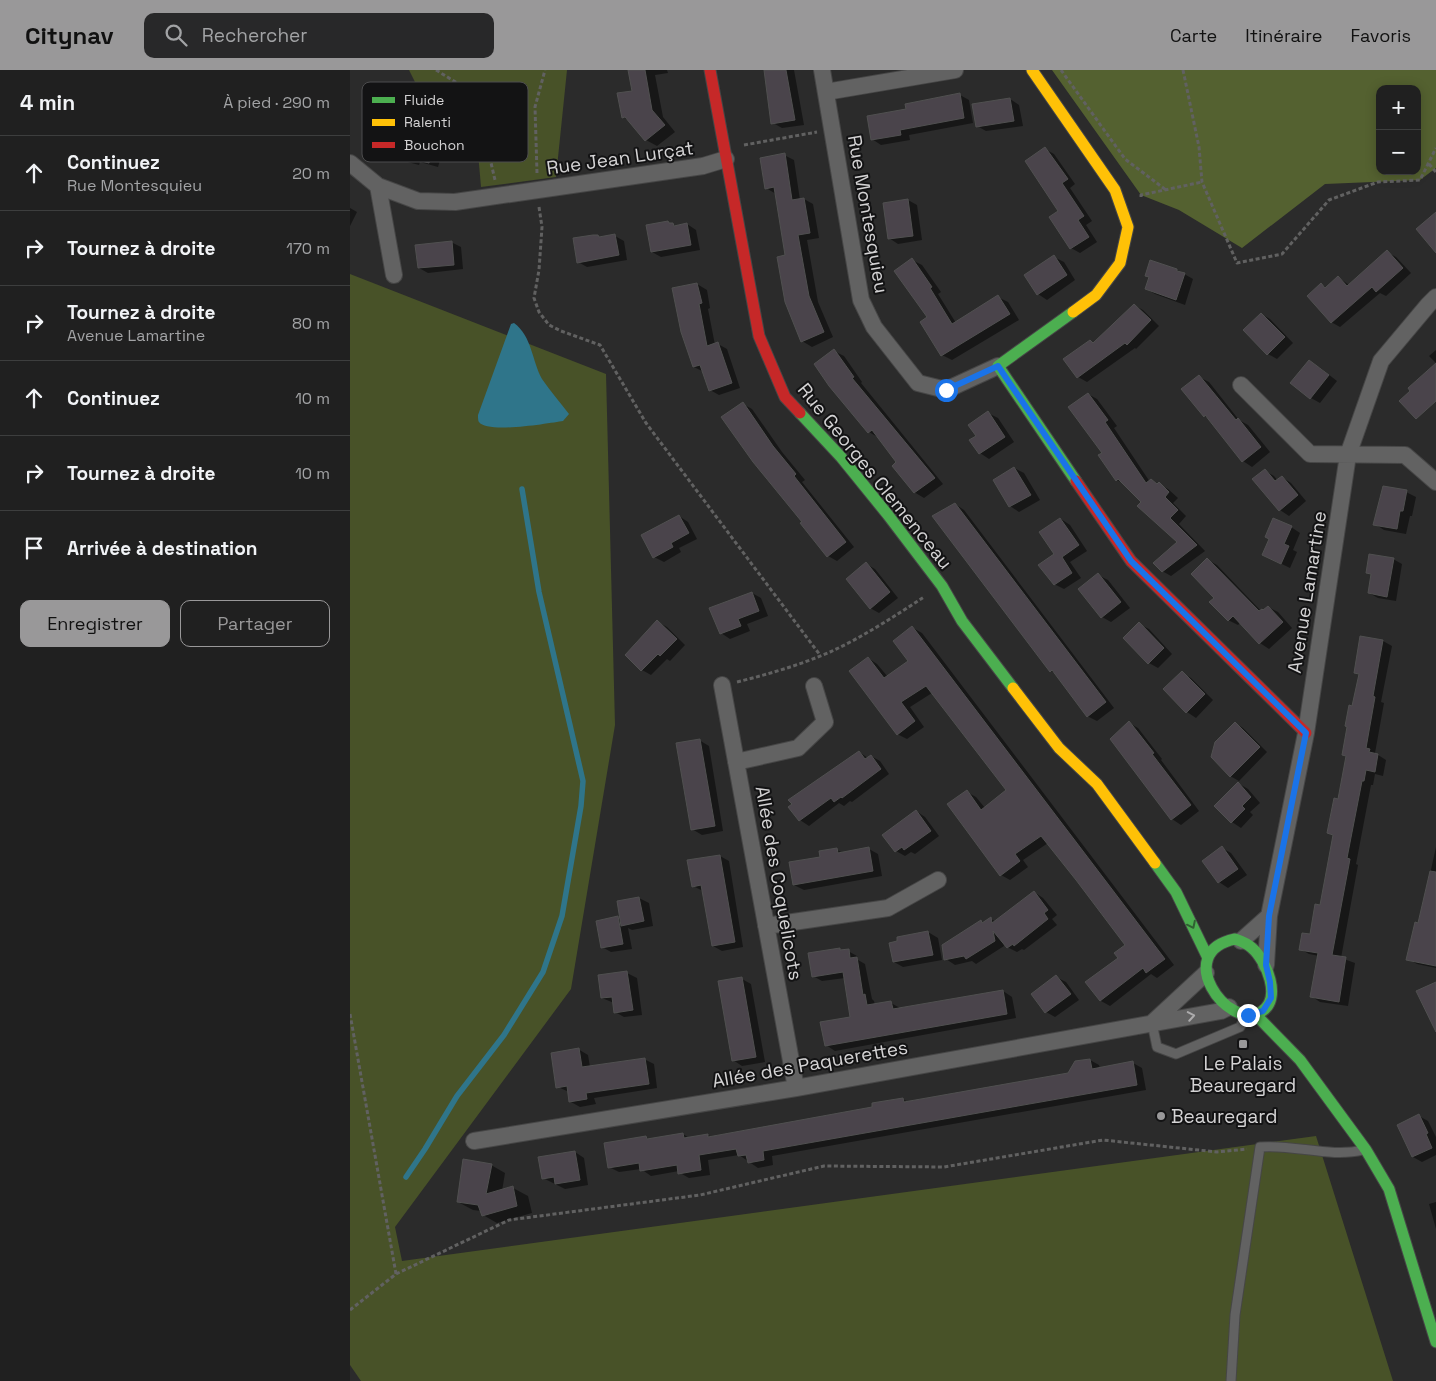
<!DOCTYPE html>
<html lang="fr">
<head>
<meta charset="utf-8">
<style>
	body { margin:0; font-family:"Space Grotesk",sans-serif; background:#282829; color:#f1f3f6 }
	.controls { position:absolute; right:15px; top:15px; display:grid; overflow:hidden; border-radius:10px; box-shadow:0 2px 12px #0003 }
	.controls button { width:45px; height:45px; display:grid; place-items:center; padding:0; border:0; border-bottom:1px solid #3d3e3e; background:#202020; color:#f1f3f6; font:25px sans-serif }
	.stop { position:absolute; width:15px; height:15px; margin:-11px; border:4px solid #1a73e8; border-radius:50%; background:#fff }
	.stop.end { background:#1a73e8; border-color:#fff; box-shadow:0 1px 5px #0008 }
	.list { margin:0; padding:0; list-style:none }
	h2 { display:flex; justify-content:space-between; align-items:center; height:65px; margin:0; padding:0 20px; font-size:21px }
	h2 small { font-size:16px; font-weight:400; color:#a2a3a5 }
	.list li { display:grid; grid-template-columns:32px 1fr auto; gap:15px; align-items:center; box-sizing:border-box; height:75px; padding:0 20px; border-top:1px solid #3d3e3e }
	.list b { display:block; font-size:19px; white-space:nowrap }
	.list p { margin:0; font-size:16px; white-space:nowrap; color:#a2a3a5 }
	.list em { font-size:16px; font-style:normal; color:#a2a3a5 }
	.actions { display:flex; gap:10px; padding:15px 20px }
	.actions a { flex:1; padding:11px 0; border:1px solid #999899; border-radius:10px; text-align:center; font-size:18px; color:#999899 }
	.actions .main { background:#999899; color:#111 }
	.icon { flex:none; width:28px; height:28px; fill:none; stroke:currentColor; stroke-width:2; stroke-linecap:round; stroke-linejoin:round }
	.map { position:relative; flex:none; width:1086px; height:1311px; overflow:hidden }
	header { display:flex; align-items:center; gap:30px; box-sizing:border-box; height:70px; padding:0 25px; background:#999899; color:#111 }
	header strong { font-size:24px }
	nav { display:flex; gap:28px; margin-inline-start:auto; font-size:18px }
	.search { width:350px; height:45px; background:#282829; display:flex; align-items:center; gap:12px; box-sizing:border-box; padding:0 18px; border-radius:10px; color:#a2a3a5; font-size:19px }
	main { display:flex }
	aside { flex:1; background:#202020 }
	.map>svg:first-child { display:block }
	.green { fill:#485228 }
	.forest { fill:#546130; fill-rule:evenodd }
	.water { fill:#2f758a }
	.shadow { fill:#0007 }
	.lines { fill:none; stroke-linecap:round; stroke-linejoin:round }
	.stream { stroke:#2f758a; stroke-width:5.5 }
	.building { fill:#4a444b; stroke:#505050 }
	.lane-casing { stroke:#464646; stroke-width:11 }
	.street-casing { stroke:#464646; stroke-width:18 }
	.fast-casing { stroke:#464646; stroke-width:13 }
	.slow-casing { stroke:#464646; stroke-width:13 }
	.jam-casing { stroke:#464646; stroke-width:13 }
	.path { stroke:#616161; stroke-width:3; stroke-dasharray:4 2.5; stroke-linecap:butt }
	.lane { stroke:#626262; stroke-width:9 }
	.street { stroke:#626262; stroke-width:16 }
	.fast { stroke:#4caf50; stroke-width:11 }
	.slow { stroke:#ffc107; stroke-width:11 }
	.jam { stroke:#c62828; stroke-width:11 }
	.oneway { stroke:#306132 }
	.oneway2 { stroke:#acabac }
	.route { stroke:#1a73e8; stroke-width:6 }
	.poi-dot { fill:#999899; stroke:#131314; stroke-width:2 }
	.labels { text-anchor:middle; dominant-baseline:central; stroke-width:4; stroke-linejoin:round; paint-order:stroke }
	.street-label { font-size:19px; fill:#d4d3d4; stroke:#131314 }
	.poi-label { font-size:19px; fill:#d4d3d4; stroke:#131314 }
	.key { fill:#131314; stroke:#4d4d4e; stroke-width:1 }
	.key-label { font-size:14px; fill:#d4d3d4 }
</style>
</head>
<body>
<header>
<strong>Citynav</strong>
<div class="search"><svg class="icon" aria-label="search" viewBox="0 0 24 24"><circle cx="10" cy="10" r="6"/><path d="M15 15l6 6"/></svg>Rechercher</div>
<nav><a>Carte</a><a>Itinéraire</a><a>Favoris</a></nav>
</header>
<main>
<aside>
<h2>4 min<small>À pied · 290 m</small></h2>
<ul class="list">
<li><svg class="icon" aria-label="ahead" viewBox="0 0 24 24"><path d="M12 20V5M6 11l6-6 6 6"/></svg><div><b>Continuez</b><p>Rue Montesquieu</p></div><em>20 m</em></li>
<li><svg class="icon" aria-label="right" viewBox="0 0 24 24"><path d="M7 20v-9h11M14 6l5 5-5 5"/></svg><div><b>Tournez à droite</b></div><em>170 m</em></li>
<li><svg class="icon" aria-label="right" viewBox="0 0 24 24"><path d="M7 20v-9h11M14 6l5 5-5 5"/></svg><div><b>Tournez à droite</b><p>Avenue Lamartine</p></div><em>80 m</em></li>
<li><svg class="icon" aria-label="ahead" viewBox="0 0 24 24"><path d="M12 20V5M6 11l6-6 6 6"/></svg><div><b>Continuez</b></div><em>10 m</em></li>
<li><svg class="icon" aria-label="right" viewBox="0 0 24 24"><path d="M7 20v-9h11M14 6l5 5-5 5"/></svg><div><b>Tournez à droite</b></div><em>10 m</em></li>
<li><svg class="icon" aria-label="arrive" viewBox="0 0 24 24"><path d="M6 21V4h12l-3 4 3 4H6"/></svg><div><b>Arrivée à destination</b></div></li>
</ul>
<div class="actions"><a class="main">Enregistrer</a><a>Partager</a></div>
</aside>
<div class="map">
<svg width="1086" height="1311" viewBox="0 0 1086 1311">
	<rect width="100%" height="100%" fill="#2b2b2b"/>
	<path class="green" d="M59,0H217L206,107L131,117L127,71L93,50L68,18Z
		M0,204L256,304L265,655L221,919L45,1157L52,1191L966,1066L1043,1311H11L0,1295Z"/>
	<path class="forest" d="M702,0H1086V98L1070,110L975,114L892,178L829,140L791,125ZM1030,19H1067V101H1030Z"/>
	<path class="water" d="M164,253C182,266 182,291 192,309C200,321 210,332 219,344L213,351C200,353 137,364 129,352C128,351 128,347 128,345L161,254Z"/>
	<path class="shadow" d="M279,0H317L318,3L305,5L313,47L325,62L307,76L296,70L279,51L273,47L283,22Z
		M415,0H444L454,55L432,58L423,53Z
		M610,25L619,30L623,53L559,65L560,70L531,75L522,69L557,40Z
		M660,29L669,35L673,56L636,61L627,56Z
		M51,63L85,72L94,77L88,97L70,92L69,95L54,91L45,85Z
		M695,79L704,84L725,114L720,118L742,151L736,155L747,172L730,183L721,178L701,147L710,142Z
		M434,85L444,90L450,130L454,129L463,134L469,168L457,170L468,232L483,267L462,277L452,271L426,124L416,118Z
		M558,130L567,135L572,170L548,174L539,168Z
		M0,138L7,142L0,156Z
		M318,153L327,156L337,154L346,160L350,180L311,187L302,182Z
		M265,166L274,171L277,190L237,197L228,192L245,167Z
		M101,172L111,177L113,199L78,203L69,198Z
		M1037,182L1046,187L1061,203L1036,226L1030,223L990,257L981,252L972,215L977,218L988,207L999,215Z
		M704,187L714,192L725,210L697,230L688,224Z
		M562,190L572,195L591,222L588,224L606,253L648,227L658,232L669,250L602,290L592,285L579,248Z
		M827,200L843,209L835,235L805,224L796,219Z
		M347,214L357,220L360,238L358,239L365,275L368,274L377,279L390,318L369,325L360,320L354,302L344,297Z
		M784,235L793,240L809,256L786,279L785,278L737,312L728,307L744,274Z
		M911,244L920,249L943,273L927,289L918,284Z
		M1086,280V293L1079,286Z
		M484,281L494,286L512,312L511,313L593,414L574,428L564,422L548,392L529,368L519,362L480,315Z
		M969,297L987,311L970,333L961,328Z
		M849,307L859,312L889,350L898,355L920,382L902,397L893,391L859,349L854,346Z
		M738,324L747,329L767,356L764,358L800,412L801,410L818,419L828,428L823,433L836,446L829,454L855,481L821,506L812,501L828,472L793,431L776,415L767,410L754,383Z
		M393,334L402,339L432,382L455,410L452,412L504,477L487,491L478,486L454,452Z
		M638,343L648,348L664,372L639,389L630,383L628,366Z
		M664,398L674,403L690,430L669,442L660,436Z
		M915,401L924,406L928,411L932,407L941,413L956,431L939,446L930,440Z
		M1056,422L1066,427L1062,446H1060L1056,464L1034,460L1025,454Z
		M605,434L614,440L764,638L747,651L737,646L706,604L701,601Z
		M329,446L338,452L347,469L329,478L331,482L314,492L304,487Z
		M711,449L720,455L737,481L720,492L731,508L714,519L704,514L706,484Z
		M941,457L950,463L943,480L947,482L940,498L913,485L921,469Z
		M1043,489L1052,494L1046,531L1028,528L1019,523L1022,505L1017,502Z
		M858,490L867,495L911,541H914L918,537L928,542L942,558L919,579L910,573L891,552L888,555L878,550L866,528Z
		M516,494L525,499L548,528L529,543L520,538Z
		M748,505L758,510L780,538L761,552L752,547Z
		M402,523L411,528L418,546L397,554L400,561L380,569L371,563Z
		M308,552L317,557L335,575L320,591L317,589L301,605L292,600L277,585Z
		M789,554L799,559L822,584L808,598L799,593Z
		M563,558L572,563L824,895L807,908L801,904L760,936L751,931L777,876L698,773L673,790L678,797L660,810L651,805L617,722L626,727L635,738L658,720L582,623L560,637L574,657L557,669L547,664L518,588L527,594L538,607L559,591Z
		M1011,567L1033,571L1042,576L1031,632L1034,633L1025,683L1036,690L1033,706L1025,704L1023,715H1021L1006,794L1008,795L991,888L1005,893L998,936L970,932L961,926L969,886L959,884L950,879L961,866L971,836L984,766L978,763L989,730L997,687L993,685L1010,605L1005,602Z
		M832,603L841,608L863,630L846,648L837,642Z
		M779,653L788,658L812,689L811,690L849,741L831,755L822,749L761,669Z
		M885,653L893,658L917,682L889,711L880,706L862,686L867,669H869Z
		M349,670L359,676L373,761L352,765L342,759Z
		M509,682L518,688L521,686L530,691L539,704L502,732L500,731L494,736L489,733L459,756L450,750L440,737Z
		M888,713L898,719L910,733L900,742L903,745L891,758L882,752Z
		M566,741L575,747L589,766L565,784L561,782L555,786L546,781Z
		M1086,777V898L1067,894L1058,889L1069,854Z
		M872,778L881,783L897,805L878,818L869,812L854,791Z
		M519,779L528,784L532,806L454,820L444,815L472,788L487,780L493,783Z
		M370,786L379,791L393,877L372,881L363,876L353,821L343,816Z
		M684,822L693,828L707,845L702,849L707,855L674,880L672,879L667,882L657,877L653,871L654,876L626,894L622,891L605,895L596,889L631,852L633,853L641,849L646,852Z
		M289,828L299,833L303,856L282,860L278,858L282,879L261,882L252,877L268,847L272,850L268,832Z
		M578,862L588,868L592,890L553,897L544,892Z
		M489,880L493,881H498L507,886L508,890L515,894L522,929L524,931L525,935L541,933L550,938L653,921L662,927L666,948L485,981L476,975L502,948L495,908L472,911L463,906Z
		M277,903L287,908L292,945L274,947L265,942L264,933L252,928Z
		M706,907L716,912L729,930L705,947L696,942Z
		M392,909L401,914L415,992L392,996L383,990Z
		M228,979L238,985L240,997L294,989L304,994L307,1018L244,1028L246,1034L230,1037L221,1032L219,1022L208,1017Z
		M740,990L749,995L750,999L783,993L792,998L796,1020L422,1086L423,1095L408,1098L389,1085L358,1090L360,1105L339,1108L330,1103L329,1101L301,1106L291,1099L269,1102L259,1097L296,1067L300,1070L333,1064L339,1068L358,1065L362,1067L524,1038L553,1029L558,1032L719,1004Z
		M1069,1046L1078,1051L1086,1067V1085L1072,1092L1063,1087L1048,1056Z
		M225,1082L234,1088L238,1115L215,1119L193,1108Z
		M141,1095L155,1103L152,1121L163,1118L178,1126L182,1143L147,1153L133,1145L131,1141L123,1140L108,1132Z
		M1086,1132V1159L1079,1134Z"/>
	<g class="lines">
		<path class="stream" d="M56,1107L75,1079L107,1026L154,965L193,902L212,846L231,736L233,711L189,522L172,419"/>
	</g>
	<path class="building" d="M278,0H295L302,40L315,55L295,71L275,47L272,48L267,23L282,21Z
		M414,0H436L445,50L421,54Z
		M610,23L614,48L550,60L551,65L521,70L517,46L556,39L555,34Z
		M660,28L664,51L626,57L622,34Z
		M50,61L85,71L79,93L61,88L60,91L43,86Z
		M695,77L718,109L712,113L734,146L728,150L739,167L720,179L699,147L708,141L675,91Z
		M435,83L442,130L454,128L460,163L448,165L459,226L474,262L451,272L435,232L427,187L435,185L424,117L415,119L410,88Z
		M558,129L563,166L538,169L533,133Z
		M1086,142V183L1066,159Z
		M318,151L319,153H323L324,156L337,153L341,175L301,182L296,155Z
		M265,164L269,185L227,193L223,168L243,165H248L249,167Z
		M102,171L104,195L68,198L65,175Z
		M1037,180L1053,198L1026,222L1022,217L981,253L957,226L971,213L975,218L988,206L997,216Z
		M704,185L717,205L687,225L674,205Z
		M562,188L582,217L580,218L602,254L648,225L660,244L591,286L570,252L577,247L544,201Z
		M800,190L827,199V201L835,203L826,230L795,219L799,207L795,206Z
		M347,213L352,233L349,234L357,276L368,272L382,313L359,321L350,295L343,297L331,262L322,218Z
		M784,234L801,250L777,275L775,273L727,308L713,289L740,270L743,273Z
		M911,243L935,267L917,285L893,260Z
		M484,279L504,307L502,308L585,408L564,423L542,396L546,392L522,360L518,363L479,316L464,294Z
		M959,290L979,305L960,329L940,313Z
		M1086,293V331L1066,349L1049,331L1060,321L1058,318Z
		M849,305L886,350L888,348L911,377L892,392L855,345L854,347L831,319Z
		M738,323L758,350L755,352L796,413L801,409L807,414L809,412L819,422L815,427L828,440L820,448L847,475L812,502L803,493L827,472L787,436L791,432L768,409L766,411L748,385L752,383L718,337Z
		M393,332L423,376L446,404L444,406L496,472L477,487L450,453L452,452L403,392L371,347Z
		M638,341L655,367L629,384L619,370L626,366L618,355Z
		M664,397L681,425L659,437L643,410Z
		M915,399L925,411L932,406L948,425L929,441L902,409Z
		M1033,416L1057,420L1053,441H1050L1047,459L1023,455Z
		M605,433L756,632L737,647L702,600L700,602L582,446Z
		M329,445L339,463L321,473L323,477L303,488L291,465Z
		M710,448L729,475L712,487L722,503L704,515L688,495L704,484L689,462Z
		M923,448L942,456L934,474L939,476L931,494L912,485L919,469L915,467Z
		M1019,484L1044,488L1037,527L1018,523L1021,504L1016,503Z
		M857,488L909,541L912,539L913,540L918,536L933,552L909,574L883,546L878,551L859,532L864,528L841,504Z
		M516,492L540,522L520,539L496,509Z
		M748,503L771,532L751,548L728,519Z
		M402,522L409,541L388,549L391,556L370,564L359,538Z
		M307,550L327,569L310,586L308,584L291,601L275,585Z
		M789,552L814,578L798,594L773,568Z
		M562,556L815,889L796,903L793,898L750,931L735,912L768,888L764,883L775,875L726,810L691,766L665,784L670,791L650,806L597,734L617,720L631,740L656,720L576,616L551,632L565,651L547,665L499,601L518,587L534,608L558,591L543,571Z
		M1010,566L1033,570L1023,626L1025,627L1016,678L1020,679L1019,682L1028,684L1025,702L1016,700L1014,711H1012L997,788L1000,789L982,885L996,887L989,932L960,927L968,883L949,880L952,863L960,864L965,834L970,835L983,765L977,763L984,728L988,729L996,686L992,685L997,657L995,656L999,635L1002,636L1009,604L1004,603Z
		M832,601L855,624L836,643L813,619Z
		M779,651L804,683L802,684L841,735L821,750L760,669Z
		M885,652L910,677L880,707L861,687L865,672Z
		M350,669L365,756L341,760L326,673Z
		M509,681L515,689L521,685L531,699L492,728L491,727L484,732L481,728L449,751L438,737L442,734L438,730Z
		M888,712L901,727L892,736L895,739L881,753L864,736Z
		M566,740L581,761L554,780L552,777L545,782L532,765Z
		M872,776L888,799L868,813L852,791Z
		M519,777L523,801L443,815L439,792L470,787L469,781L487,778L488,783Z
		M370,785L385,872L362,876L351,815L342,817L337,790Z
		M1080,801L1086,802V896L1056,890L1065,852L1068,853Z
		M684,821L698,840L694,843L698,849L664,876L663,874L657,878L643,861L645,871L616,889L614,886L594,890L592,875L631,850L632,853L641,847L642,853Z
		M289,827L294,851L271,856L267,831Z
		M268,846L273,874L251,878L246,851Z
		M578,861L583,885L543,892L539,873L547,871V867Z
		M490,878V880L499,879L500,888L507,887L513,925L515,924L517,935L541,931L543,939L653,920L657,944L475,976L470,952L500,947L493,902L462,907L458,883Z
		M277,901L283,940L264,943L262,927L251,928L248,905Z
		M706,905L721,924L695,943L681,924Z
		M392,907L406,987L382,991L368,911Z
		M1086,912V962L1066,921Z
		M229,978L232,997L295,988L299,1014L236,1023L237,1029L219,1032L217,1016L206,1018L201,983Z
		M740,989L742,999L783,991L787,1015L413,1081L414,1090L398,1093L396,1085L388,1086L386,1079L349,1085L351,1100L328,1104L327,1095L290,1101L289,1093L258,1098L254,1073L296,1066L297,1069L333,1063L334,1068L358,1064V1067L522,1037V1033L553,1028L554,1032L718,1003L725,991Z
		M1069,1044L1078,1063L1076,1064L1082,1078L1062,1087L1047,1055Z
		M225,1081L230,1110L205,1114L204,1107L192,1109L188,1087Z
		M113,1089L142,1094L136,1124L163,1116L167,1136L132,1146L128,1135L107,1132Z"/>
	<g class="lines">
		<defs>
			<path id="lane" d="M802,953L807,977L826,984L890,957L896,946
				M881,1311L885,1245L910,1077C944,1074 980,1088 1013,1080"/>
			<path id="street" d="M472,0L511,230L524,257L568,313L596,320L648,296
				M476,22L605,0
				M0,93L28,116L68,131L105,132L353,96L376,89
				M28,116L44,205
				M891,315L960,384L1055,385L1086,412
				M372,615L446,1018
				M386,692L448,678L475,652L464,616
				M416,856L538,838L588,810
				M891,871L919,846
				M916,895L919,846L956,663L998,385L1031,291L1078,235L1086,227
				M802,953L856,903
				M124,1071L446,1018L871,941L879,937"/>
			<path id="fast" d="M723,242L648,296L726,411
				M450,343L491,387L538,445L592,516L612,551L663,618
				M805,793L826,822L858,888
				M885,869C891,871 897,873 902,878C916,890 933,929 911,942C877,961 822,882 885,869Z
				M905,944L950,990L1016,1080L1039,1119L1086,1272"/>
			<path id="slow" d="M682,0L765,120L778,157L770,193L746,225L723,242
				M663,618L709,678L747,714L805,793"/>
			<path id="jam" d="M360,0L409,266L435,327L450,343
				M726,411L781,491L956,663"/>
		</defs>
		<use href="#lane" class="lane-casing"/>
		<use href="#street" class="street-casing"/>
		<use href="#fast" class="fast-casing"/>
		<use href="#slow" class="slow-casing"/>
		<use href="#jam" class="jam-casing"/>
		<path class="path" d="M86,0L125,24L145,110
			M711,0L775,89L816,120
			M833,0L849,77L852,112L887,193L932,184L979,130L1028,112L1070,110L1086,78
			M394,75L467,62
			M1079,94L1086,102
			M187,103L185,37L195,0
			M791,127V125L852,112
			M189,137L192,157L189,200L184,228L189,242L199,255L211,261L250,275L296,353L470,585
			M387,612C419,604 450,595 480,582C511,568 545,546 574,527
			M0,944L46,1204
			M0,1240L46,1204L159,1150L350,1125L474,1096L594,1097L753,1070L867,1082L897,1079"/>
		<use href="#lane" class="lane"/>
		<use href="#street" class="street"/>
		<use href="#fast" class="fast"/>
		<use href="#slow" class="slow"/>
		<use href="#jam" class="jam"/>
	</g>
	<defs><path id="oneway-chevron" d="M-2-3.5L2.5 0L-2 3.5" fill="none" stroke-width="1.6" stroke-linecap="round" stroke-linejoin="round" transform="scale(1.25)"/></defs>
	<use class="oneway" href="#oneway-chevron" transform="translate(842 855) rotate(64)"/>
	<use class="oneway2" href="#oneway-chevron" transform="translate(841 946) rotate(-10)"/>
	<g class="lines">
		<path class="route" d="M596,320L648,296L781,491L956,663L919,846L916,895L920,912L921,928L913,941L898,945"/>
	</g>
	<g class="poi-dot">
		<rect x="888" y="969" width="10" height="10" rx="2.5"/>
		<circle cx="811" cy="1046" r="5"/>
	</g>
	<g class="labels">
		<g class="street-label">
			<text transform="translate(270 88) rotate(-8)">Rue Jean Lurçat</text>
			<text transform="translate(518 144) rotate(80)">Rue Montesquieu</text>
			<text transform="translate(525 406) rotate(51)">Rue Georges Clemenceau</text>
			<text transform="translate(957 522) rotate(-81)">Avenue Lamartine</text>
			<text transform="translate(429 813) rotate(80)">Allée des Coquelicots</text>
			<text transform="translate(460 994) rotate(-10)">Allée des Paquerettes</text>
		</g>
		<g class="poi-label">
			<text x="893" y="993">Le Palais<tspan x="893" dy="22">Beauregard</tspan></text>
			<text x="821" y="1046" text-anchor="start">Beauregard</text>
		</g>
	</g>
	<rect x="12" y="12" width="166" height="80" rx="8" class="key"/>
	<rect x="22" y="27" width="23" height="6" fill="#4caf50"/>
	<rect x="22" y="49" width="23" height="7" fill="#ffc107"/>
	<rect x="22" y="72" width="23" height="6" fill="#c62828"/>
	<g class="key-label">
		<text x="54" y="35">Fluide</text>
		<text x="54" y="57">Ralenti</text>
		<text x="54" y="80">Bouchon</text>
	</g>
</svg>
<div class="controls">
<button>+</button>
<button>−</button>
</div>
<div class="stop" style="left:596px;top:320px"></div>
<div class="stop end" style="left:898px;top:945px"></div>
</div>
</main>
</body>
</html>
